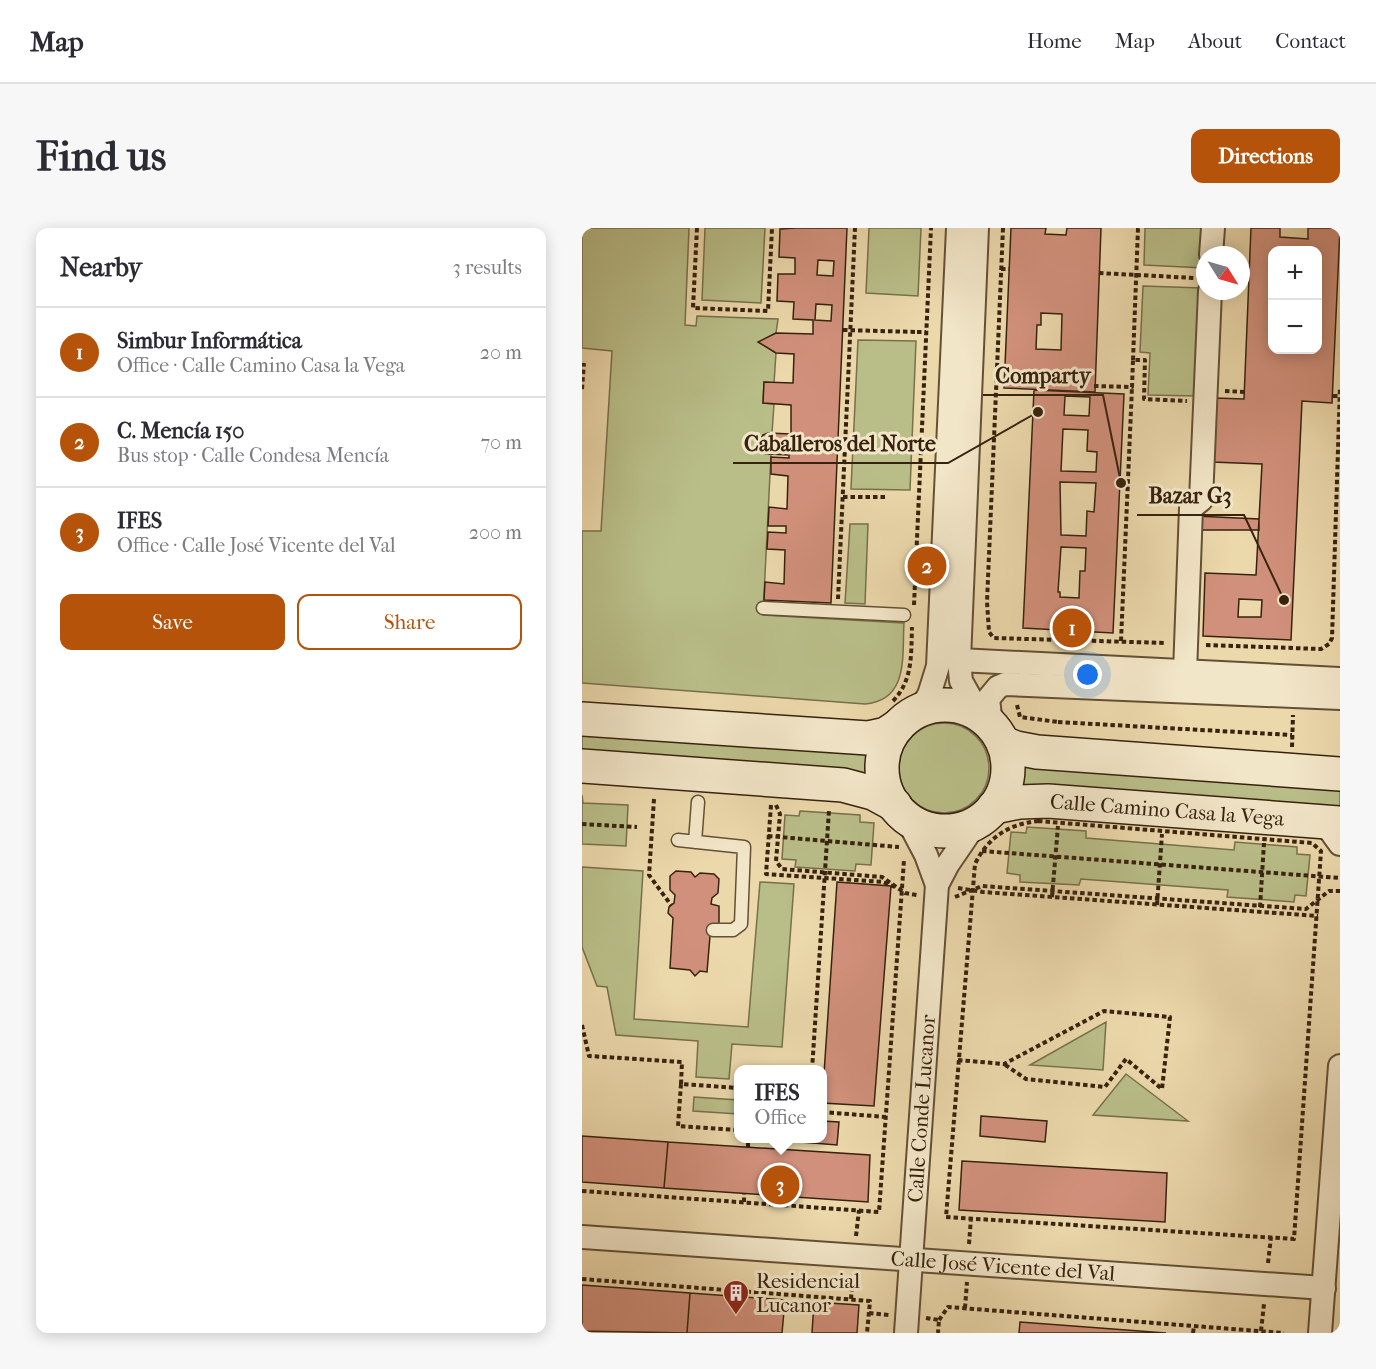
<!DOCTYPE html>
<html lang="en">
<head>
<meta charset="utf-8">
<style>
	body { margin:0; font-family:"IM FELL French Canon",serif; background:#f7f7f7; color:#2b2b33 }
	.controls { position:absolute; right:18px; top:18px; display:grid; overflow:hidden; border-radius:12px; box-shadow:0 3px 15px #0003 }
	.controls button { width:54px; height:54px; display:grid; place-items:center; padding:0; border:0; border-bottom:2px solid #e1e1e2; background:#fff; color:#2b2b33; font:30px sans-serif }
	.compass { position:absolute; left:614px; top:18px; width:54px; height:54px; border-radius:50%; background:#fff; box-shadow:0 3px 15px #0003; rotate:127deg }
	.you { position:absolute; left:506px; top:447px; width:21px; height:21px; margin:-15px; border:4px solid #fff; border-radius:50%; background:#1a73e8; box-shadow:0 0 0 9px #1a73e833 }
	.badge { display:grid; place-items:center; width:39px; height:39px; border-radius:50%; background:#b45309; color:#fff; font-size:20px; font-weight:700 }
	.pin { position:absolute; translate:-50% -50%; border:3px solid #fff; box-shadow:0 2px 6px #0006 }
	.popup { position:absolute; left:152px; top:837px; width:93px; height:78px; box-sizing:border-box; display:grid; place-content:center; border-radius:12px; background:#fff; filter:drop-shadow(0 2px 4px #0005); font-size:20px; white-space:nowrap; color:#7c7c81 }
	.popup b { font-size:22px; color:#2b2b33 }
	.popup::after { content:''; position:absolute; left:50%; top:100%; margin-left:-12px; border:12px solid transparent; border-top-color:#fff }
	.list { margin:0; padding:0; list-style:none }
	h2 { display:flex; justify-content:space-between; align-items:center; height:78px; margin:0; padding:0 24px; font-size:26px }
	h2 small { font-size:20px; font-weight:400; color:#7c7c81 }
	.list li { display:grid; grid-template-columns:39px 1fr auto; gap:18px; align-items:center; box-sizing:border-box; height:90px; padding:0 24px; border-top:2px solid #e1e1e2 }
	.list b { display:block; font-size:22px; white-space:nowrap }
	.list p { margin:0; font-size:20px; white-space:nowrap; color:#7c7c81 }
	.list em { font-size:20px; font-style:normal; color:#7c7c81 }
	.actions { display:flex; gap:12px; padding:18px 24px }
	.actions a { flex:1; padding:14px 0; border:2px solid #b45309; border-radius:12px; text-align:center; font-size:21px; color:#b45309 }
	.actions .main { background:#b45309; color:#fff }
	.map { position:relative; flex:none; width:758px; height:1105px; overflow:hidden; border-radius:12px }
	header { display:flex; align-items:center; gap:36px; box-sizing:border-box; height:84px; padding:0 30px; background:#fff; border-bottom:2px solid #e1e1e2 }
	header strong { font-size:28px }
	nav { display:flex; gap:33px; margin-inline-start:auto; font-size:21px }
	.intro { display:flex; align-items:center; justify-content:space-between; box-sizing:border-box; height:144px; padding:0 36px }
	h1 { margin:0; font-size:42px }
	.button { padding:15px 27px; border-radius:12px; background:#b45309; color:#fff; font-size:21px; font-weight:700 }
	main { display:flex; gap:36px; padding:0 36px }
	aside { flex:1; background:#fff; border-radius:12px; box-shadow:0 3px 15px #0003 }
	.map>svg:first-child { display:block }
	.green { fill:#b9be88; stroke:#78704b; stroke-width:1.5 }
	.building { fill:#d1907b; stroke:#37220e; stroke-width:1.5; fill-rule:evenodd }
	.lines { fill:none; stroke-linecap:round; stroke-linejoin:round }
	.lane-casing { stroke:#645035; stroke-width:15 }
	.street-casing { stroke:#645035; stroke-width:26 }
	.secondary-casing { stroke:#37220e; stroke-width:36 }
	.path { stroke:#37220e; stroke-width:4; stroke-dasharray:4.5 3; stroke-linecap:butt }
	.lane { stroke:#f2e6c8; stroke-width:12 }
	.street { stroke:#f2e6c8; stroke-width:22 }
	.secondary { stroke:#f2e6c8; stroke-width:33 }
	.path-bridge { stroke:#37220e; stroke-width:4; stroke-dasharray:4.5 3; stroke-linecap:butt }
	.labels { text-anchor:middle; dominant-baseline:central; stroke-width:6; stroke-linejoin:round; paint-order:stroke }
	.street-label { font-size:21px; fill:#37220e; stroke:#f2e6c8 }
	.poi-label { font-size:21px; fill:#37220e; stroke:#f2e6c8; text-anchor:start }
	.leader { fill:none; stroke:#37220e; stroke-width:2 }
	.callout-dot { fill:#37220e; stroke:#f2e6c8; stroke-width:2 }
	.callout-label { font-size:22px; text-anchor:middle; font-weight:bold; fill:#37220e; stroke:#f2e6c8; stroke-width:6; stroke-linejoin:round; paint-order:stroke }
</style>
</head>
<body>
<header>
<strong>Map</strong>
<nav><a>Home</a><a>Map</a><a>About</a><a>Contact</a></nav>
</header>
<div class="intro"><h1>Find us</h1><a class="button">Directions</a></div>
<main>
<aside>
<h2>Nearby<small>3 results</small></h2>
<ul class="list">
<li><span class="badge">1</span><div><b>Simbur Informática</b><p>Office · Calle Camino Casa la Vega</p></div><em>20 m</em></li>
<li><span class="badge">2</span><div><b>C. Mencía 150</b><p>Bus stop · Calle Condesa Mencía</p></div><em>70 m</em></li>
<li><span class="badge">3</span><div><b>IFES</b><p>Office · Calle José Vicente del Val</p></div><em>200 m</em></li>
</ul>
<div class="actions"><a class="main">Save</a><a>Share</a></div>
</aside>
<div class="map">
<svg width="758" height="1105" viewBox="0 0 758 1105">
	<rect width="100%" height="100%" fill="#ebd8ab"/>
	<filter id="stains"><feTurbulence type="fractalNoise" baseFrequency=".00333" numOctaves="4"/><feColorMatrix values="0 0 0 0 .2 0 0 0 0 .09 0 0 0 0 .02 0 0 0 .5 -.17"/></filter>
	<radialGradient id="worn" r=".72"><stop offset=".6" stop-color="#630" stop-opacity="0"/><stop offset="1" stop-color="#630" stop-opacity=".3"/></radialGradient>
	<path class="green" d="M0,0H107L103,97L114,98L115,88L196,91L194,105L177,114L194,125L192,155L182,154L181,175L192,176L190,205L181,207L177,215L180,223L189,226L181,387L322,395C320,428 327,472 283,476L0,455V303H19L30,123L0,120Z
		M123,0H183L179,75L120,72Z
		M287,0H339L336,68L284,65Z
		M563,0H623L622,40L562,37Z
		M561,58L620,60L615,168L566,167L568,125L558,124Z
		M276,112L334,113L328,262L269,261Z
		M268,296H286L283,376L263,375Z
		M317 540a45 45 0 1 1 90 0a45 45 0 1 1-90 0Z
		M0,502L289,523L287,547L0,528Z
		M438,533L758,557V583L438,560Z
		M0,567L1,575L46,577L44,618L0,616Z
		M218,583L278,587V594L292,595L289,637L274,636L273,643L213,639L214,632L200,631L203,587L217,588Z
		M445,599L504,603V610L652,622L653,614L715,619V626L728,627L724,668L713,667L712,674L645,669L646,662L499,651L497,657L438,654V647L425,645L429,604L444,605Z
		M0,639L61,643L52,791L166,799L178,654L212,656L200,819L150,816L147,851L114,849L116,813L34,807L25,759L15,758L0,719Z
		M524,794L521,842L448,837Z
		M544,846L606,893L511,887Z
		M112,869L156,872V886L111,883Z"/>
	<path class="building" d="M214,0H265L249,375L182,372L183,354L202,356L203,322L185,321L186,304L204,305V298H186L187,279L205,281L206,248L189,246V229L207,230V227L184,226L179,223L177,215L181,207L186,205L209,206V177L181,175L182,154L211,155L212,126L194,125L176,114L194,105L231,106V92L211,91L212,74L195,73L196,46H213V30L197,29L198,1ZM236,32L252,33L251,48L235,47ZM234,76L250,77L249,93L233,92Z
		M429,0H464L463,6L484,7L485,0H519L513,164L422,160ZM459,85L480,86L479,122L454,121L455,97H459Z
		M669,0H698V9L726,11V0H758L750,175L720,173L709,412L621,408L623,345L674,347L680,236L630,234L633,170L662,171ZM690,22H736V122H690ZM657,371L680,372L679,389H656Z
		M452,162L542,166L531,405L441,400ZM483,168L508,169L507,188L482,187ZM481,201L506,202L505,223L515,224L514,244L479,243ZM478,254L514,255L512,284L505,283L504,308L479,307ZM479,319L504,320L503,343H498L497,370L478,369V364H476Z
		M613,288L677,291V302H613Z
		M94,643L109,644L113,649L118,645L132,646L137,651L136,665L130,670L129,676L137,678V699L128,708L125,744L118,743L113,748L108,742L88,740L91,690L86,685L87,679L92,675L93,667L88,662V648Z
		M255,654L309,658L292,878L240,875Z
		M399,888L465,893L463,914L398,908Z
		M240,893L257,894L255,917L181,911L240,910Z
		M0,908L86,914L82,960L0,954Z
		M86,914L288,927L286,974L82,960Z
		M380,933L585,945L583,994L377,982Z
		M0,1057L108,1065L105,1105L0,1103Z
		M108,1065L203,1072L200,1105H105Z
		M232,1074L277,1077L275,1105H230Z
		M438,1094L584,1105H437Z"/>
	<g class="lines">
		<defs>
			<path id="lane" d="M181,380L322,387
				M96,612L162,619L159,696L151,702H131
				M113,614L116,574"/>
			<g id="street">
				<path d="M395,0L377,432L379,453L398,487"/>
				<path d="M629,27L631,0"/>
				<path d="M377,432L758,451"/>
				<path d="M603,445L609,280L619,272L628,63"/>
				<path d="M338,481L347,467L356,438L376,0"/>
				<path d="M409,496L406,471L416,459L423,456L758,470"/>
				<path d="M324,589L344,627L355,657"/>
				<path d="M742,594L758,616"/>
				<path id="s1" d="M0,1009L742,1060"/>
				<path id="s2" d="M324,1105L355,657L366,636L394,595"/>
				<path d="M738,1105L758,838"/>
			</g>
			<g id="secondary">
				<circle cx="363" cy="540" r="63"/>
				<path d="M0,491L286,510L304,506L316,498"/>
				<path d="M421,515L434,520L455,524L758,546"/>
				<path d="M0,538L261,557L291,565L313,577"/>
				<path id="s3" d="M412,579L437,574L466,573L758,595"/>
			</g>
		</defs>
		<use href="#lane" class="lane-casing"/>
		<use href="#street" class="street-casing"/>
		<use href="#secondary" class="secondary-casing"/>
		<path class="path" d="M115,0L111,80L186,83L190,0
			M421,0L405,374L407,404L412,410L584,415
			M419,41H427
			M517,45L613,50
			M335,104H344
			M551,132L556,0
			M512,158L550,159L551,132H563L562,171L605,173
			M0,161L2,135
			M643,163L663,164
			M751,168H758
			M261,269H306
			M256,371L273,0
			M332,377L349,0
			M539,413L550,159
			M624,417L739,421L747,416L750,410L758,159
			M311,473C331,452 329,427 330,399
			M435,477L438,489L476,494
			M476,494L710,507
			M710,519L711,487
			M72,571L67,647L89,677
			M189,577L184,646L301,654L313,659
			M194,577L198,586L194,633L200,641L300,649L323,665L335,667
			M456,593L730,615L739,623L712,1011L364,989L393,636C406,609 427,596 456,593Z
			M0,596L55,599
			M186,608L317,619
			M400,623L758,650
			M376,660L401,664L736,688
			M373,669L400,658L724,681L747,663H758
			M470,669L476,598
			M575,677L580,606
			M678,679L682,615
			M0,797L7,828L100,834L99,856L156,860
			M376,832L422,836L522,783L588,789L580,861L544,831L523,859L444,851L422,836
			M230,842L247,582
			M99,856L96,898L156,902
			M240,884L304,889
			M166,919V910
			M0,963L297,984L322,632
			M162,974V965
			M274,1008L277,982
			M387,1016L389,990
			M686,1035L689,1009
			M0,1051L288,1073L285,1105
			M269,1071L271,1046
			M383,1080L385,1054
			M287,1085L307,1087
			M344,1090L357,1092L356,1105
			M357,1092L366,1079L702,1105
			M679,1103L682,1076
			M611,1105L612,1098"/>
		<use href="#lane" class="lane"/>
		<use href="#street" class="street"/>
		<use href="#secondary" class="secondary"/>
		<path class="path-bridge" d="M261,102L335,104"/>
	</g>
	<defs>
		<symbol id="building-pin" viewBox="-11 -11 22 30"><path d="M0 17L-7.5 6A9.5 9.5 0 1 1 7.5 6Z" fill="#8f2418" stroke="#f2e6c8"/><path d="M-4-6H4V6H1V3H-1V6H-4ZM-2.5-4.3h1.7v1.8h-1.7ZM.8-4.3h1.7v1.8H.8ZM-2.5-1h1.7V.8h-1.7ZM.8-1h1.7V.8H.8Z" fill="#fff"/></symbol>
	</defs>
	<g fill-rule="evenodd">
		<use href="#building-pin" x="139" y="1050" width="30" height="40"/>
	</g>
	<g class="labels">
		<g class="street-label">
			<text stroke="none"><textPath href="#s3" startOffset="174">Calle Camino Casa la Vega</textPath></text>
			<text stroke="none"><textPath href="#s2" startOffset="225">Calle Conde Lucanor</textPath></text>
			<text stroke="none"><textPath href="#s1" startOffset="422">Calle José Vicente del Val</textPath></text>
		</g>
		<g class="poi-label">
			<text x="174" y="1053">Residencial<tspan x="174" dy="24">Lucanor</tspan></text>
		</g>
	</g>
	<path class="leader" d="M539 255L521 167H401M456 184L366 235H151M702 372L662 287H555"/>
	<g class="callout-dot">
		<circle cx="539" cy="255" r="6"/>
		<circle cx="456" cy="184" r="6"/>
		<circle cx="702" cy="372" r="6"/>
	</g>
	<g class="callout-label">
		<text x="461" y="155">Comparty</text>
		<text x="258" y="223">Caballeros del Norte</text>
		<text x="608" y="275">Bazar G3</text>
	</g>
	<rect width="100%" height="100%" filter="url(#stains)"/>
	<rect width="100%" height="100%" fill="url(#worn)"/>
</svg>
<div class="controls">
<button>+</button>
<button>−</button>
</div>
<svg class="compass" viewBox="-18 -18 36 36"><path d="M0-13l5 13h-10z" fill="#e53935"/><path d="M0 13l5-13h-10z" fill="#7c7c81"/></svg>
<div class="you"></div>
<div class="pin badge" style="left:490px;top:400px">1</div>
<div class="pin badge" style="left:345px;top:338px">2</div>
<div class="pin badge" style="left:198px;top:957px">3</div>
<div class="popup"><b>IFES</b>Office</div>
</div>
</main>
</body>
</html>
